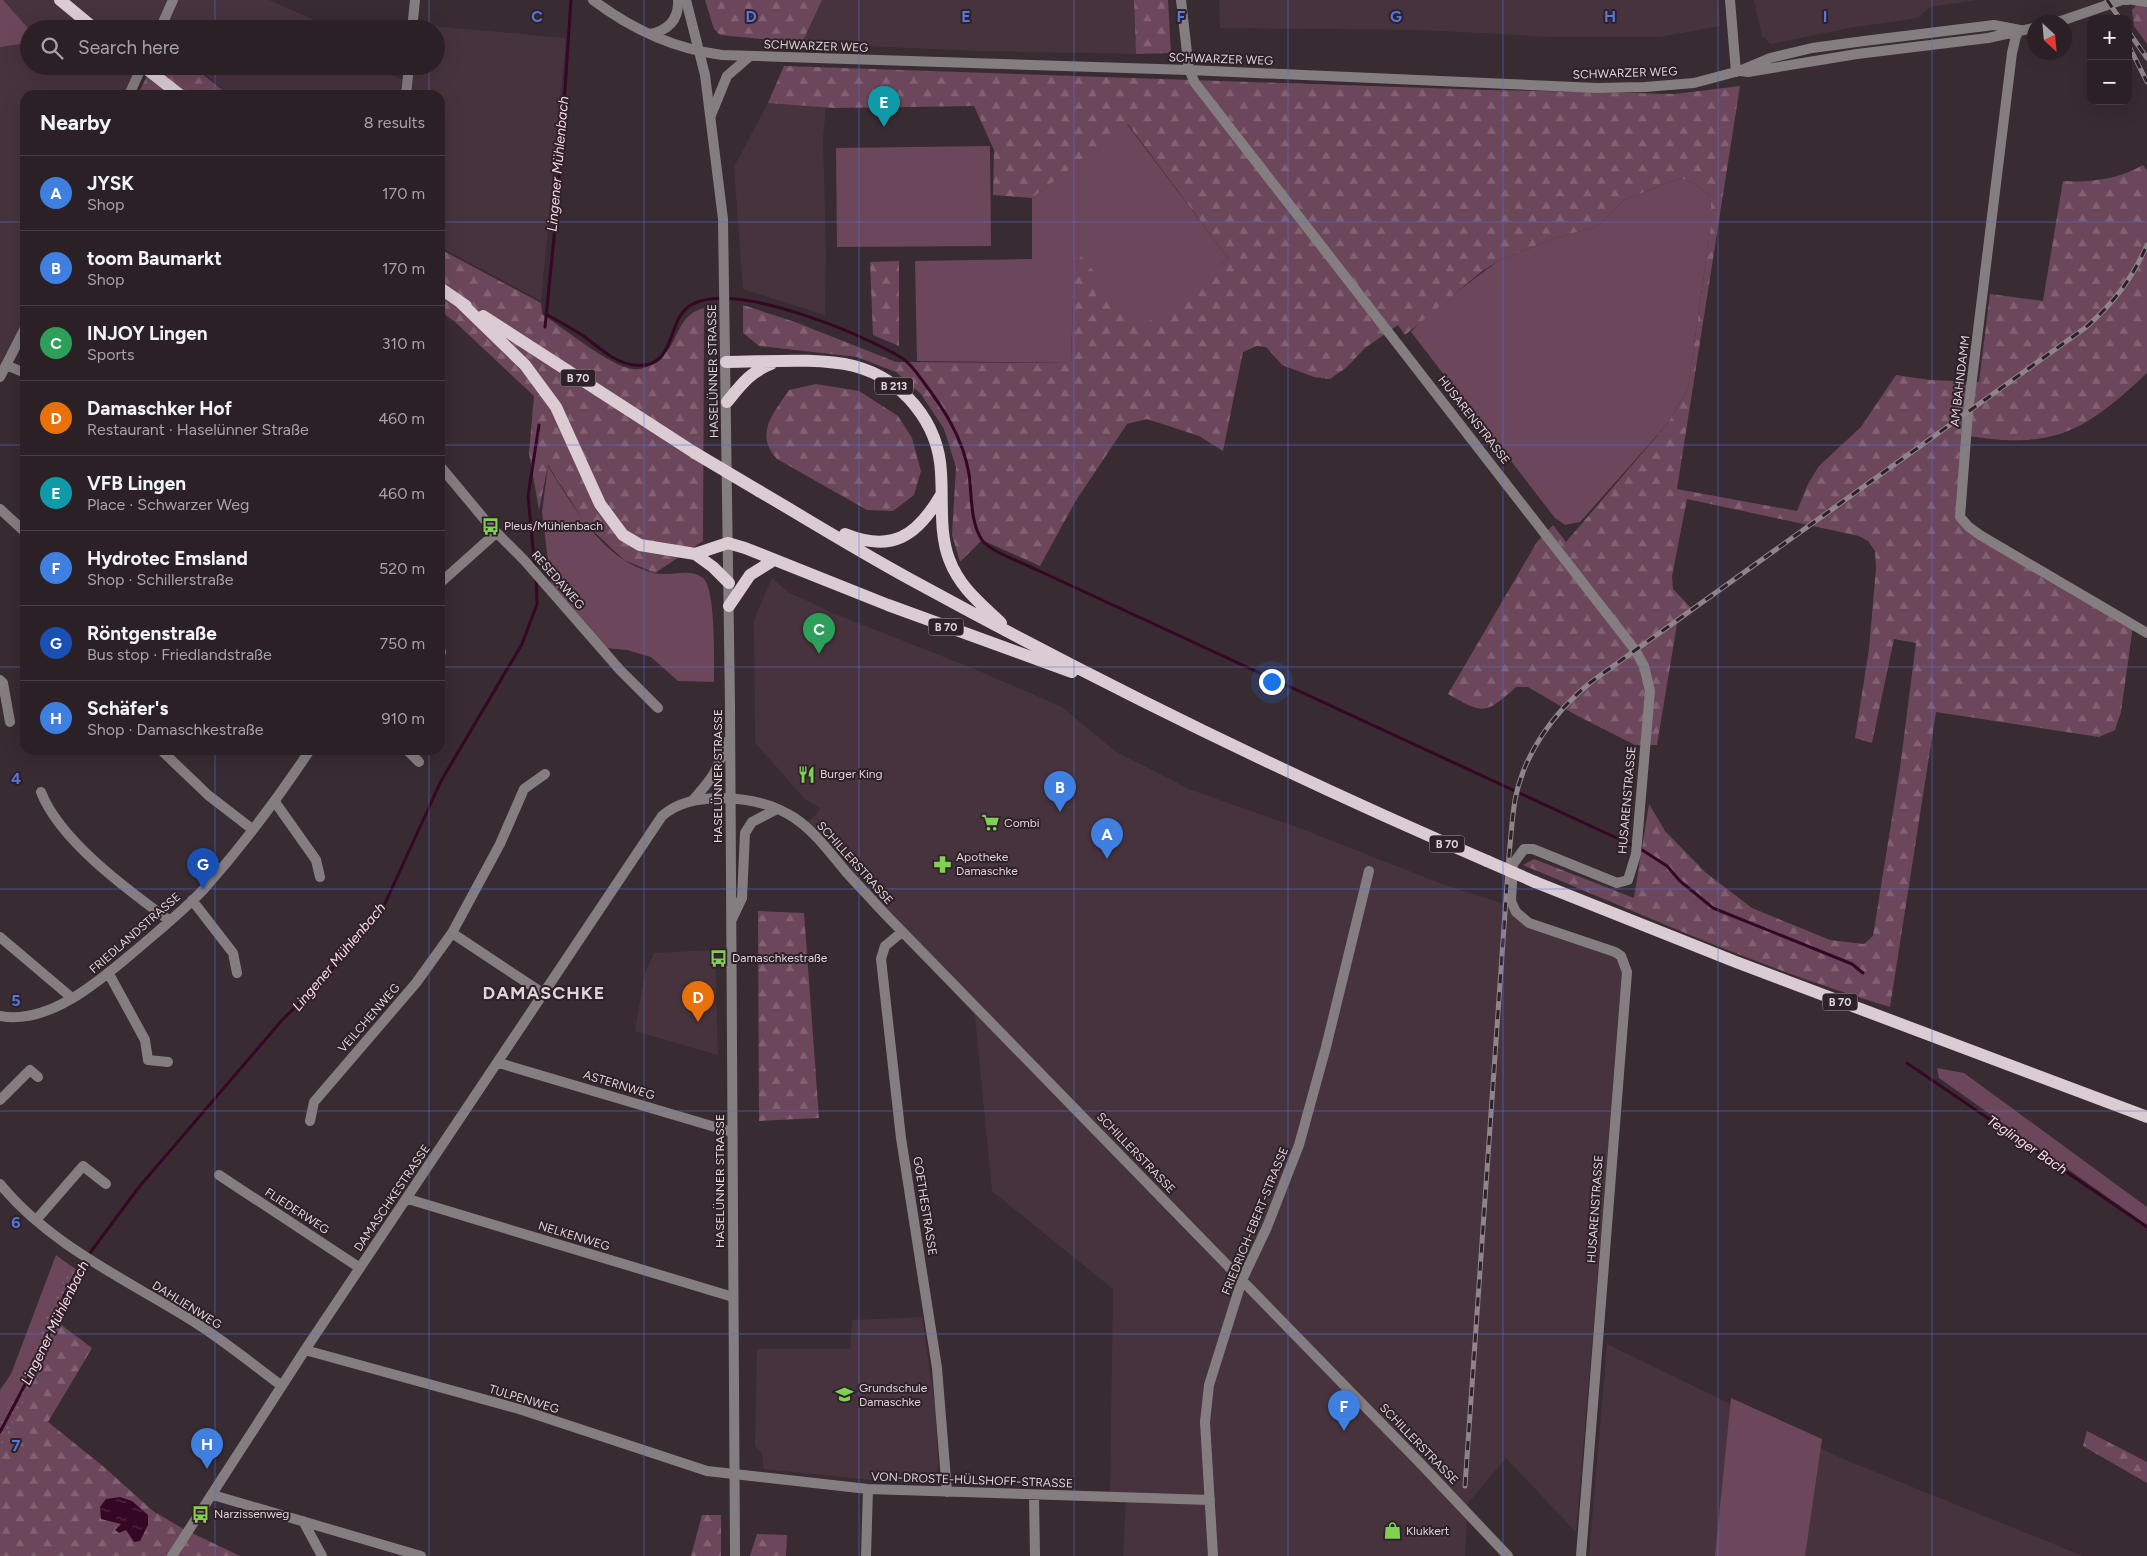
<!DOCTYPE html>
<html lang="en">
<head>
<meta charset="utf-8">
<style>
	body { margin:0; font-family:Figtree,sans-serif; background:#372d32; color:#f1f3f6 }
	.controls { position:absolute; right:15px; top:15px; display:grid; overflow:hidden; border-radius:10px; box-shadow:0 5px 20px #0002 }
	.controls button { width:45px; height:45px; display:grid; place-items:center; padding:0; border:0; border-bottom:1px solid #473e43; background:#2b2026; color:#f1f3f6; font:25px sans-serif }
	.compass { position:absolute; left:2027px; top:15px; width:45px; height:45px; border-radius:50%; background:#2b2026; box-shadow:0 5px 20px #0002; rotate:154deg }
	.you { position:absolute; left:1271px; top:681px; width:18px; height:18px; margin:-12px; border:4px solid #fff; border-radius:50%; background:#1a73e8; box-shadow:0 0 0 8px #1a73e833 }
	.badge { display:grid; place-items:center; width:32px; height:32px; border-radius:50%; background:#1a73e8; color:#fff; font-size:16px; font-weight:700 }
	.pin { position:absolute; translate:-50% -41px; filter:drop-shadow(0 1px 2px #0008) }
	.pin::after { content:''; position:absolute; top:26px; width:18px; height:15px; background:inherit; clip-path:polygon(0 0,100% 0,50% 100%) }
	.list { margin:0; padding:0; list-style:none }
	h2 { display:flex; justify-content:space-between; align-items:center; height:65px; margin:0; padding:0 20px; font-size:21px }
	h2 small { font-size:16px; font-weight:400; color:#a6a3a7 }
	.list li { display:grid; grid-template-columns:32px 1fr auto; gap:15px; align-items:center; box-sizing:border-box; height:75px; padding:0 20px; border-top:1px solid #473e43 }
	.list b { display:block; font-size:19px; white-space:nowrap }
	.list p { margin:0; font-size:16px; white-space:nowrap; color:#a6a3a7 }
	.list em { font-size:16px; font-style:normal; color:#a6a3a7 }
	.icon { flex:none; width:28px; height:28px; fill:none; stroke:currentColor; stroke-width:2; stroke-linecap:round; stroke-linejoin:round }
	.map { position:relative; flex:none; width:2147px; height:1556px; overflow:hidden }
	.search { position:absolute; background:#2b2026; box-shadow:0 5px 20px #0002; left:20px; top:20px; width:425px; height:55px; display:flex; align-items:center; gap:12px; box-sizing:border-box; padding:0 18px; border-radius:28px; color:#a6a3a7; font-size:19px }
	.panel { position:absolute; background:#2b2026; box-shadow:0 5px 20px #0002; left:20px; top:90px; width:425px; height:665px; border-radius:15px }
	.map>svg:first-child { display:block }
	.built { fill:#47333d }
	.green { fill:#6c475b }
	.forest { fill:url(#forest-firs) }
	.park { fill:url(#park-dots) }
	.water { fill:url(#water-ripples) }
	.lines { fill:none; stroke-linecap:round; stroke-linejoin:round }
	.stream { stroke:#350725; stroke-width:3 }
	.minor { stroke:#857e81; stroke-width:10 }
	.tertiary { stroke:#857e81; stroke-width:10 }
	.primary { stroke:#dbccd3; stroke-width:12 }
	.rail-casing { stroke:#90848a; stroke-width:5 }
	.rail { stroke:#2f2128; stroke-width:3; stroke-dasharray:9; stroke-linecap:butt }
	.primary-bridge { stroke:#dbccd3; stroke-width:12 }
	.grid { fill:none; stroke:#5776d8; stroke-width:1; stroke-opacity:0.55 }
	.labels { text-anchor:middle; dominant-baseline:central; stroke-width:4; stroke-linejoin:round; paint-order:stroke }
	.shield { fill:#2f2128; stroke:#aa9ea4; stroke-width:1 }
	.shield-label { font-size:11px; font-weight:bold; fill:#ded4d9 }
	.street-label { font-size:12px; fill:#ded4d9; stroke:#2f2128 }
	.poi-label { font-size:12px; fill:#ded4d9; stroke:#2f2128; text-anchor:start }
	.water-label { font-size:14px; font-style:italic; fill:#fad7e9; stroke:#2f2128 }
	.district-label { font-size:18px; font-weight:bold; letter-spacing:1px; fill:#ded4d9; stroke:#2f2128 }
	.grid-label { font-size:16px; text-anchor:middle; font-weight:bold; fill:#5776d8; stroke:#2f2128; stroke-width:4; stroke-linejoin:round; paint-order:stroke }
</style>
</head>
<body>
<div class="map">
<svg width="2147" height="1556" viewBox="0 0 2147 1556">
	<defs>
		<pattern id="forest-firs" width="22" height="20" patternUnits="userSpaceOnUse" patternTransform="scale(1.25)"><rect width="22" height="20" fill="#6c475b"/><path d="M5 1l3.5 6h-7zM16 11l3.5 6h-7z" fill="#816172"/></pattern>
		<pattern id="park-dots" width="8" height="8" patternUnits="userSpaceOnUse" patternTransform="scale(1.25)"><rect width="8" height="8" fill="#6c475b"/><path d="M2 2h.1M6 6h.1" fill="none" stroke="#816172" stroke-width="1.8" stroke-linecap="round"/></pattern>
		<pattern id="water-ripples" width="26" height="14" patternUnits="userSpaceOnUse" patternTransform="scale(1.25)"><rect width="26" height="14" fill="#350725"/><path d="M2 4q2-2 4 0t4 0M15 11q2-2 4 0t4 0" fill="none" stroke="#522a44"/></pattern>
	</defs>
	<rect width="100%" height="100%" fill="#392b32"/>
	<path class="built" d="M3,0H269L326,25V29H29Z
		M822,0H1134L1136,54L976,51L802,43Z
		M1219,0H1718L1720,26L1660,37H1552L1425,30L1220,28Z
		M1754,0H1977L1930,7L1918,18L1849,28L1771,44L1762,36Z
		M412,24L566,38L541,301L440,247V95H231L194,66H370L406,81L408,66H436V29H411Z
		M29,43V66H148L133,95H25V329L0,385V47Z
		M768,103L826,106L823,138L826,254L825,315L743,289L734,167Z
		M772,578L788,592L835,614L972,668L1062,707L1115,751L1189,789L1302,829L1442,884L1504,904L1516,916L1608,953L1618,960L1623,977L1576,1532L1506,1458L1468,1503L1465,1556H1123L1126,1497L1110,1494L1113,1289L992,1191L975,1016L804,824L816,815L820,808L806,800L755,743L754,620Z
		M715,950L718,1055L635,1031L645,973L654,953Z
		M922,1317L936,1413L938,1466L936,1477L932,1483L871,1480L764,1469L762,1453L755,1446L757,1349H850L852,1320Z
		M1607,1344L1841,1458L2083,1556H1589Z"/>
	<path class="green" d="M0,0H3L29,29V43L0,47Z
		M1127,124L1228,258L1138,331L1082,257L1074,263L1071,363L917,361L915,261L1032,259V198Z
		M990,146L991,246L837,247L836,148Z
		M1680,178L1695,184L1711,196V224L1688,388L1668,423L1580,522L1565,525L1555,518L1411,332L1425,316L1498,261L1555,238L1596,227L1624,200Z
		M548,466C574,507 603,561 654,573C669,577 690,567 703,578C716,588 714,664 714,682L678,681L651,657L627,650L606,648L551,585L542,512Z
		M1937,1068L1964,1073L2147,1207V1225L1939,1078Z
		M56,1255L71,1266L47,1316L28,1371L0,1421V1390L11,1374Z
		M1731,1398L1822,1439L1805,1556H1715Z"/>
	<path class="forest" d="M705,0H822L802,43L720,35L714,29Z
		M1134,0H1168L1171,53L1136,54Z
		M2141,0H2147V44L2134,26L2132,10Z
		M152,66H192L229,95H142L139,92Z
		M784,66L1486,90L1675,94L1740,86L1677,489L1797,511L1808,484L1819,466L1861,427L1896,375L1930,380L1979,382L1990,294L2043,301L2063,181C2090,183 2119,179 2143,165L2147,170V373C2082,434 2052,450 1963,435L1956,502L1958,516L2133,626L2121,712L2115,730L2099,737L1936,712L1890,1007C1765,970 1644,915 1523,865L1534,859L1634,898L1649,804L1665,831L1705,872L1752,908L1830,940L1864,944L1873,936L1900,768L1916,643L1894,639L1872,743L1855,738L1869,649L1876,568L1875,551L1868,541L1859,536L1687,499L1672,576L1673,589L1693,610L1677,624L1657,745H1635L1574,714L1528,687H1516C1486,714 1484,715 1448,694L1537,542L1553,525L1566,542L1668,423L1688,388L1711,224V196L1695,184L1680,178L1624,200L1596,227L1555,238L1498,261L1481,272L1405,335L1398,325L1365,348L1347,367L1330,379L1314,377L1282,365L1266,347L1257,346L1243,352L1223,451L1199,436L1147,419L1127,424L1075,502L1040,566L982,540L960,562L952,535L956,467L944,429L921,394L896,372L857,357L759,346L743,333V305L795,322L896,362L1071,363L1074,263L1082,256L1138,330L1228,258L1128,124L1032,198L993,195L994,150L974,106L834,108L768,103Z
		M440,249L541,303L542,314C563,328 611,367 633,369C651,371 667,354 674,340C681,325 687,312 704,308L703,541L655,573L624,560L585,523L548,465L539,510L529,453L534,396L455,322L440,311Z
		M899,261V346L873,335L870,262Z
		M816,384L859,391L898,416L912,438L921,471L914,495L893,511L867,510L777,459C754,434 773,414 789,390Z
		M758,911L804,913L819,1118L759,1121Z
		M71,1266L81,1273L60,1324L92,1348L48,1422L104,1467L153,1511L185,1530L167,1556H0V1421L28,1371L47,1316Z
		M2087,1431L2147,1462V1483L2083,1446Z
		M702,1515H721V1556H691Z
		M192,1533L240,1556H176Z
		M757,1534L787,1535L786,1556H750Z"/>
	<path class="park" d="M71,1266L81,1273L37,1374L0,1448V1421L28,1371L47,1316Z"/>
	<path class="water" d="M120,1497L132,1501L148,1515V1525L140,1541L134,1542L126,1530L119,1533L115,1530L121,1524L101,1519L100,1507L106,1499Z"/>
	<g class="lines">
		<path class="stream" d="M546,314C558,321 571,328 582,335C598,346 614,363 634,365C678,370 665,320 691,305C734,280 863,334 902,358C910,363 917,373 922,380C944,409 963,438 969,474C972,495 970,522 982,540C989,551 1023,563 1035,569L1634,846
			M545,327L557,208L571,0
			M535,569L528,496L539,425
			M1639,848L1667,866L1680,881L1713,908L1852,964L1863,973
			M1907,1063L2147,1227
			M0,1432L39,1358L64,1296L78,1269L139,1187L283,1019L322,981L382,910L441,781L522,644L537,604L536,577"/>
		<path class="minor" d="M593,0C630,28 675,49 722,55L1189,70L1597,88L1645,87L1694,83L1739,71L1770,58L1812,48L1864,41L1994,25L2020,30
			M1181,0L1189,70L1195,83L1635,650L1644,666L1650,691L1636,854L1628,880L1617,883L1533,849H1524L1513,864L1511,901L1516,912L1529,923L1615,952L1621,956L1627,972L1581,1556
			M1730,0L1736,72
			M2133,0L2147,2
			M2058,22L2122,0H2129
			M160,29L173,0
			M412,29L415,0
			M2020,30L2016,36L2012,53L1968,412L1960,517L1969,527L1980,535L2147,633
			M650,34C669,30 679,19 678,0
			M1740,71L1748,72L1857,54L1988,38L2034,28
			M129,95L142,66
			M406,95L409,66
			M711,115L727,76L750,56
			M6,365L25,373
			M0,377L25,328
			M440,466L490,526L524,560L620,670L658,708
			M0,509L25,532
			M440,583L496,533
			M440,651L441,652
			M0,680L3,683L10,722
			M161,750L208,795L252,829
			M407,750L419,762
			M41,792C60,841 128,890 170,921
			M275,802L316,860L320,877
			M192,900L233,953L237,973
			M902,932L885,946L881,959L901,1138L937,1368L947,1492
			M452,933L544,994
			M0,937L72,998
			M109,974L145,1040L148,1060L168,1062
			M0,1016C52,1026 106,975 142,945C163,927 185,909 204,889C243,845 278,798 310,750
			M499,1063L732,1132
			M0,1100L30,1070L38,1077
			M310,1121L314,1102L416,983L452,933L500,844L524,789L545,774
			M219,1175L360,1268
			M0,1184C51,1247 132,1282 199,1325C228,1344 255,1366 282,1386
			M408,1199L733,1297
			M37,1219L83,1166L106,1184
			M305,1350L519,1409L707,1471L868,1489L1210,1500
			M213,1495L421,1556
			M1034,1496L1035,1556
			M303,1521L322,1556
			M172,1556L305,1350L662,816C678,802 697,799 718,798C742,798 767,802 788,814C812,827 830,853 847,873C860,887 873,901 886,915L1420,1463L1508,1556
			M866,1556L868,1489
			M1213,1556L1205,1422L1209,1385L1242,1280L1267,1227L1299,1145L1326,1047L1369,871"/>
		<path class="tertiary" d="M686,0L705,75L723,219L730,705L735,1556
			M692,801C713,778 717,772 726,742
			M732,919L742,898L745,833L752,822L777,809"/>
		<path class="primary" d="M60,0L95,29
			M143,66L180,95
			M440,288L466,306
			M460,302L525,365L556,407L600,504L623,535L640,545L695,554L728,543L745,548L888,605L1072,672
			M483,316L695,453
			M726,362C765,362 817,357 854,366C903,379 939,423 941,473C943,502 939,532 949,559C960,588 980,603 1001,623
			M727,402C741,385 750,372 771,364
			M759,491C812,522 865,555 919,584C1104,685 1294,778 1487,861
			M845,534C892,553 917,536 941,495
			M695,554L713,567L729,583
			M729,606L750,575L774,560
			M1535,882L1736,962L2147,1117"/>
		<defs>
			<path id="rail" d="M2107,0L2120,19
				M2128,31L2147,58
				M2128,44L2147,82
				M1465,1486L1509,855C1511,837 1512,818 1515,800C1524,753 1554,712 1591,682L2085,328C2113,304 2132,279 2147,245"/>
		</defs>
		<use href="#rail" class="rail-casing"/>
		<use href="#rail" class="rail"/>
		<path class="primary-bridge" d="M695,453L759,491
			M1487,861L1535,882"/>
	</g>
	<path class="grid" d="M215,0V29M429,0V29M644,0V1556M859,0V1556M1074,0V1556M1288,0V1556M1503,0V1556M1718,0V1556M1932,0V1556M215,66V95M429,66V95M0,222H25M440,222H2147M0,445H25M440,445H2147M0,667H25M440,667H2147M215,750V1556M429,750V1556M0,889H2147M0,1111H2147M0,1334H2147"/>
	<defs>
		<symbol id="bus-bare" viewBox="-9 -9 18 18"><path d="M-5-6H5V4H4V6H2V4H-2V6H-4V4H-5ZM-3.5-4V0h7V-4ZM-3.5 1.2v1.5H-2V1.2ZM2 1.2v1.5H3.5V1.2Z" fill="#80d052" stroke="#2f2128" stroke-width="2.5" paint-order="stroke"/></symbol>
		<symbol id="restaurant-bare" viewBox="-9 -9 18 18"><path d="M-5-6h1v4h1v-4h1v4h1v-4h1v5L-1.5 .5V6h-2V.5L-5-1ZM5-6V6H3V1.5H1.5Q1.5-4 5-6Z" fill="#80d052" stroke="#2f2128" stroke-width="2.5" paint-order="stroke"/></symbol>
		<symbol id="supermarket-bare" viewBox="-9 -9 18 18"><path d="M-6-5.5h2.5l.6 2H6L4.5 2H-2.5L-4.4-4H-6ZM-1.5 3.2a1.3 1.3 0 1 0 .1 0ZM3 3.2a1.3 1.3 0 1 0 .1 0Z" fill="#80d052" stroke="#2f2128" stroke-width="2.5" paint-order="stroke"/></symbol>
		<symbol id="pharmacy-bare" viewBox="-9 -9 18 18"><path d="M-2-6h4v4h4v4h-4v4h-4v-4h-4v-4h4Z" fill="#80d052" stroke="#2f2128" stroke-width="2.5" paint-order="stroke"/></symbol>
		<symbol id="school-bare" viewBox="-9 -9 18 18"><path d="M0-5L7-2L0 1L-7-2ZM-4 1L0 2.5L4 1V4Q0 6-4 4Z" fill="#80d052" stroke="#2f2128" stroke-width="2.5" paint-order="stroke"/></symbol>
		<symbol id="shop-bare" viewBox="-9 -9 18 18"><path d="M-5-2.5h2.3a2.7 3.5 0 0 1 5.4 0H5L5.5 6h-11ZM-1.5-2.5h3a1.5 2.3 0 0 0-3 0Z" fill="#80d052" stroke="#2f2128" stroke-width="2.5" paint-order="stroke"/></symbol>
	</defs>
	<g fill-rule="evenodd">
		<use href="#bus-bare" x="478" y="514" width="25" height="25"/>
		<use href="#restaurant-bare" x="794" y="762" width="25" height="25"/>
		<use href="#supermarket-bare" x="978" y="810" width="25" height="25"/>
		<use href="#pharmacy-bare" x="930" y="852" width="25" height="25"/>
		<use href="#bus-bare" x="706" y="946" width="25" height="25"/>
		<use href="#school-bare" x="832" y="1382" width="25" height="25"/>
		<use href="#bus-bare" x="188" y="1502" width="25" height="25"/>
		<use href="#shop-bare" x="1380" y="1518" width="25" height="25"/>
	</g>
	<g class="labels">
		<g class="shield">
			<rect x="560.5" y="369.5" width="35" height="17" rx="4"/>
			<rect x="875" y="377.5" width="38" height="17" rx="4"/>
			<rect x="928.5" y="618.5" width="35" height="17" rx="4"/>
			<rect x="1429.5" y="835.5" width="35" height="17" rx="4"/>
			<rect x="1822.5" y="993.5" width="35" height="17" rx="4"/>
		</g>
		<g class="shield-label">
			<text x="578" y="378">B 70</text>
			<text x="894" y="386">B 213</text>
			<text x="946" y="627">B 70</text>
			<text x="1447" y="844">B 70</text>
			<text x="1840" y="1002">B 70</text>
		</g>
		<g class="street-label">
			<text transform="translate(816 46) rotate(2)">SCHWARZER WEG</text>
			<text transform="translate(1221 59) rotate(2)">SCHWARZER WEG</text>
			<text transform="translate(1625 73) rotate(-2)">SCHWARZER WEG</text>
			<text transform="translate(713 371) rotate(-91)">HASELÜNNER STRASSE</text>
			<text transform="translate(1960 381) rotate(-83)">AM BAHNDAMM</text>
			<text transform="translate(1474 420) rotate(52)">HUSARENSTRASSE</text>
			<text transform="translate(558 580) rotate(49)">RESEDAWEG</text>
			<text transform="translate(718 776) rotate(-90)">HASELÜNNER STRASSE</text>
			<text transform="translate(1627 800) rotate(-85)">HUSARENSTRASSE</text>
			<text transform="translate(855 863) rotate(48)">SCHILLERSTRASSE</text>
			<text transform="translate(135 933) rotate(-41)">FRIEDLANDSTRASSE</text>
			<text transform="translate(369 1018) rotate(-49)">VEILCHENWEG</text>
			<text transform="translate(619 1085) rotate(17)">ASTERNWEG</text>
			<text transform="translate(1136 1153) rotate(46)">SCHILLERSTRASSE</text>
			<text transform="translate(720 1181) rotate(-90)">HASELÜNNER STRASSE</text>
			<text transform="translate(392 1198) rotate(-56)">DAMASCHKESTRASSE</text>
			<text transform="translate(925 1206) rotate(81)">GOETHESTRASSE</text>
			<text transform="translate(1595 1209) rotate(-86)">HUSARENSTRASSE</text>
			<text transform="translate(297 1211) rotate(33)">FLIEDERWEG</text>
			<text transform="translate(1255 1221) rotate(-68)">FRIEDRICH-EBERT-STRASSE</text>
			<text transform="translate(574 1236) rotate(17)">NELKENWEG</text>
			<text transform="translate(187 1305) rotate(32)">DAHLIENWEG</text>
			<text transform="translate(524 1399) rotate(17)">TULPENWEG</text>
			<text transform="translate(1419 1444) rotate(46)">SCHILLERSTRASSE</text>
			<text transform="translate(972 1480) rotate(2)">VON-DROSTE-HÜLSHOFF-STRASSE</text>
		</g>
		<g class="poi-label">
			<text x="504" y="526">Pleus/Mühlenbach</text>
			<text x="820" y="774">Burger King</text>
			<text x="1004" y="823">Combi</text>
			<text x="956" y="857">Apotheke<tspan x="956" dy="14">Damaschke</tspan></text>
			<text x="732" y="958">Damaschkestraße</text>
			<text x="859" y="1388">Grundschule<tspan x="859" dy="14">Damaschke</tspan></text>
			<text x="214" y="1514">Narzissenweg</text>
			<text x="1406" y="1531">Klukkert</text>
		</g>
		<g class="water-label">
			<text transform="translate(558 164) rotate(-85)">Lingener Mühlenbach</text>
			<text transform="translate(339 957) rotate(-50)">Lingener Mühlenbach</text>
			<text transform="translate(2027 1145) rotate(34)">Teglinger Bach</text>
			<text transform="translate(55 1323) rotate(-64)">Lingener Mühlenbach</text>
		</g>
		<g class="district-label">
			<text x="544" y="993">DAMASCHKE</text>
		</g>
	</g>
	<g class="grid-label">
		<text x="537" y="22">C</text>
		<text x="751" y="22">D</text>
		<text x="966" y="22">E</text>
		<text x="1181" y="22">F</text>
		<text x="1396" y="22">G</text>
		<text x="1610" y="22">H</text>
		<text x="1825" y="22">I</text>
		<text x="16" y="784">4</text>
		<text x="16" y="1006">5</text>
		<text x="16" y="1228">6</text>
		<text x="16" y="1451">7</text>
	</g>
</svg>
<div class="controls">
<button>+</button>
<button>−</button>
</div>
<svg class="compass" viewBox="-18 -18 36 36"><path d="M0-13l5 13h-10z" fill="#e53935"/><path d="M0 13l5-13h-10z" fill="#a6a3a7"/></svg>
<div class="you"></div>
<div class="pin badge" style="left:1107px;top:859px;background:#3f7fe0">A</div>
<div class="pin badge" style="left:1060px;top:812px;background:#3f7fe0">B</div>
<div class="pin badge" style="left:819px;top:654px;background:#2e9e5b">C</div>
<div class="pin badge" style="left:698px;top:1022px;background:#e8710a">D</div>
<div class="pin badge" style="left:884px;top:127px;background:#0f9aa8">E</div>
<div class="pin badge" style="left:1344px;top:1431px;background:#3f7fe0">F</div>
<div class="pin badge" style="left:203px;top:889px;background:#1a4fb4">G</div>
<div class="pin badge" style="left:207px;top:1469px;background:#3f7fe0">H</div>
<div class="search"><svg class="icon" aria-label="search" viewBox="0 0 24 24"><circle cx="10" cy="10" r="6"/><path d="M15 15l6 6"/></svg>Search here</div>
<section class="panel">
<h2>Nearby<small>8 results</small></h2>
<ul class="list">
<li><span class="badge" style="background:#3f7fe0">A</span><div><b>JYSK</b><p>Shop</p></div><em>170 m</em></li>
<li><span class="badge" style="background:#3f7fe0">B</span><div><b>toom Baumarkt</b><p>Shop</p></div><em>170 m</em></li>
<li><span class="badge" style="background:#2e9e5b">C</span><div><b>INJOY Lingen</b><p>Sports</p></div><em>310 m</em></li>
<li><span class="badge" style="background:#e8710a">D</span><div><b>Damaschker Hof</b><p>Restaurant · Haselünner Straße</p></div><em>460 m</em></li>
<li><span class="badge" style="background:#0f9aa8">E</span><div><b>VFB Lingen</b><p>Place · Schwarzer Weg</p></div><em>460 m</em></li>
<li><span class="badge" style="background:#3f7fe0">F</span><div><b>Hydrotec Emsland</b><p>Shop · Schillerstraße</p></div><em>520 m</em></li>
<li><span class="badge" style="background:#1a4fb4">G</span><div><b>Röntgenstraße</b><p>Bus stop · Friedlandstraße</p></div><em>750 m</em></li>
<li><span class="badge" style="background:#3f7fe0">H</span><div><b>Schäfer's</b><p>Shop · Damaschkestraße</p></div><em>910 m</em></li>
</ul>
</section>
</div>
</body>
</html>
